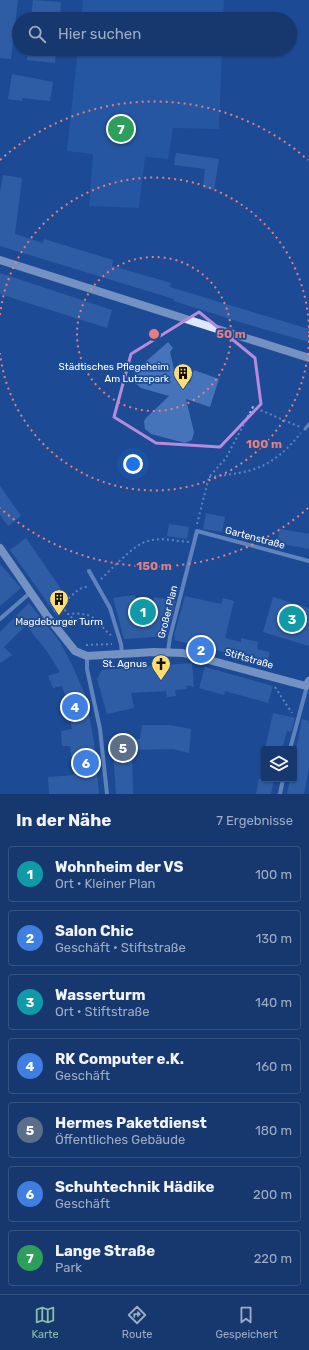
<!DOCTYPE html>
<html lang="de">
<head>
<meta charset="utf-8">
<style>
	body { margin:0; font-family:Rubik,sans-serif; background:#234377; color:#f1f3f6 }
	.controls { position:absolute; right:12px; bottom:12px; display:grid; overflow:hidden; border-radius:4px; box-shadow:0 1px 3px #0004 }
	.controls button { width:36px; height:36px; display:grid; place-items:center; padding:0; border:0; border-bottom:1px solid #355282; background:#16386f; color:#f1f3f6; font:20px sans-serif }
	.you { position:absolute; left:133px; top:464px; width:14px; height:14px; margin:-10px; border:3px solid #fff; border-radius:50%; background:#1a73e8; box-shadow:0 0 0 6px #1a73e833 }
	.badge { display:grid; place-items:center; width:26px; height:26px; border-radius:50%; background:#8abfa5; color:#fff; font-size:13px; font-weight:700 }
	.pin { position:absolute; translate:-50% -50%; border:2px solid #fff; box-shadow:0 1px 4px #0006 }
	.list { margin:0; padding:0; list-style:none }
	h2 { display:flex; justify-content:space-between; align-items:center; height:52px; margin:0; padding:0 16px; font-size:17px }
	h2 small { font-size:13px; font-weight:400; color:#9eacc3 }
	.list li { display:grid; grid-template-columns:26px 1fr auto; gap:12px; align-items:center; box-sizing:border-box; height:56px; margin:0 8px 8px; padding:0 8px; border:1px solid #355282; border-radius:4px }
	.list b { display:block; font-size:15px; white-space:nowrap }
	.list p { margin:0; font-size:13px; white-space:nowrap; color:#9eacc3 }
	.list em { font-size:13px; font-style:normal; color:#9eacc3 }
	.icon { flex:none; width:22px; height:22px; fill:none; stroke:currentColor; stroke-width:2; stroke-linecap:round; stroke-linejoin:round }
	.map { position:relative; flex:none; width:309px; height:794px; overflow:hidden }
	.search { position:absolute; background:#16386f; box-shadow:0 1px 3px #0004; left:12px; right:12px; top:12px; height:44px; display:flex; align-items:center; gap:10px; box-sizing:border-box; padding:0 14px; border-radius:22px; color:#9eacc3; font-size:15px }
	.sheet { height:500px; background:#16386f }
	nav { display:flex; justify-content:space-around; align-items:center; box-sizing:border-box; height:56px; border-top:1px solid #355282; background:#16386f; font-size:11px; color:#9eacc3 }
	nav a { display:grid; justify-items:center; gap:2px }
	nav .on { color:#8abfa5 }
	.map>svg:first-child { display:block }
	.green { fill:#3064b2 }
	.building { fill:#4574ba }
	.lines { fill:none; stroke-linecap:round; stroke-linejoin:round }
	.path { stroke:#afc9ef; stroke-width:2; stroke-dasharray:2 3; stroke-linecap:butt }
	.service { stroke:#afc9ef; stroke-width:3 }
	.minor { stroke:#afc9ef; stroke-width:4 }
	.secondary { stroke:#dce8fb; stroke-width:8 }
	.marked { fill:none; stroke:#b68bdc; stroke-width:3; stroke-linejoin:round }
	.ring { fill:none; stroke:#e67e7e; stroke-width:2; stroke-dasharray:2 4 }
	.labels { text-anchor:middle; dominant-baseline:central; stroke-width:3.5; stroke-linejoin:round; paint-order:stroke }
	.poi-label { font-size:10px; fill:#fff; stroke:#1d4b94; text-anchor:end }
	.street-label { font-size:10px; fill:#fff; stroke:#1d4b94 }
	.centre { fill:#e67e7e; stroke:#1d4b94; stroke-width:2 }
	.ring-label { font-size:12px; text-anchor:middle; font-weight:bold; fill:#e67e7e; stroke:#1d4b94; stroke-width:3.5; stroke-linejoin:round; paint-order:stroke }
</style>
</head>
<body>
<div class="map">
<svg width="309" height="794" viewBox="0 0 309 794">
	<rect width="100%" height="100%" fill="#1d4b94"/>
	<path class="green" d="M83,0H224L223,19H81Z
		M78,49H222L219,129L173,128L168,159L145,157L139,208L89,206L93,154L67,151Z"/>
	<path class="building" d="M0,0H18L11,59L0,58Z
		M33,0L61,2L60,19H31Z
		M28,49H56L55,63L27,60Z
		M12,74L53,82L50,101L22,98V101L8,99Z
		M176,153L219,159L214,190L203,188L205,169L174,165Z
		M3,175L22,178L15,234L43,243L44,239L113,260L112,266L171,283L170,287L309,329V342L243,323L174,301V299L0,246V192Z
		M0,273L112,310L107,328L0,294Z
		M168,342L173,348L170,352L176,378L190,383L194,370L219,379L210,407L186,399L194,432L192,440L185,443L151,434L145,429L144,421L146,418L169,396L141,388L135,383L133,379L135,371Z
		M0,486L21,516L8,526L0,515Z
		M206,513L225,517L222,532L203,529Z
		M169,524L189,527L187,539L167,536Z
		M280,529L309,534V549L277,543Z
		M26,538L63,592L54,599L62,612L57,616L10,550Z
		M0,564L21,588L0,606Z
		M135,595L138,604L153,603L154,597L176,601L167,636L124,639L113,598Z
		M185,596L221,604L223,598L234,601L225,638L241,642V638L258,642L257,649L270,652L267,663L174,640L175,636H174Z
		M273,597L309,608V646L263,632Z
		M29,603L60,642L73,667L86,697L94,743L99,794H49L48,777L74,775L70,746H62L61,731L72,729L68,703L62,686L53,688L48,676L60,672L46,650L26,625L4,647L12,655L0,663V632Z
		M192,663L194,687L186,685L187,689L175,690L176,696L167,697L166,691L131,693L134,708L107,714L97,679L102,670Z
		M205,667L273,686L268,703L225,691L224,695L199,688Z
		M273,713L295,718L291,732L287,731L282,749H265Z
		M302,719L309,721V767L304,794H287L290,779H294V762Z
		M142,725H169L191,729L189,753L173,749L129,750L132,760L133,794H116L113,750L117,749L115,742L140,739Z
		M259,779H274L271,794H256Z"/>
	<g class="lines">
		<path class="path" d="M209,477C254,472 271,469 301,433
			M197,524L209,477L226,458L253,407L300,427
			M101,579C112,569 134,544 148,541C161,537 175,541 189,542
			M61,605L79,589L89,586
			M54,611L61,605L68,614
			M64,624L72,618L68,614C80,613 92,613 100,624C104,628 106,632 111,635
			M86,645L112,644
			M275,687L292,713"/>
		<path class="service" d="M305,429L309,424"/>
		<path class="minor" d="M89,571L110,608L121,644L122,654
			M0,619L31,592
			M168,651L170,637L197,531L309,561
			M87,656V669L100,729L107,794
			M290,749L307,686
			M280,794L283,779"/>
		<path class="secondary" d="M0,260L309,358
			M0,548L47,616L75,651L87,656L154,652L183,653L306,686L309,681"/>
	</g>
	<path d="M0 0H309V794H0ZM199,312L255,358L261,404L220,447L156,443L114,417L131,354Z" fill="#1d4b94" fill-opacity=".55" fill-rule="evenodd"/>
	<path class="marked" d="M199,312L255,358L261,404L220,447L156,443L114,417L131,354Z"/>
	<g class="ring">
		<circle cx="154" cy="334" r="77"/>
		<path d="M309 335A155 155 0 0 1 0 353M0 315A155 155 0 0 1 309 333"/>
		<path d="M308 508A232 232 0 0 1 0 508M0 160A232 232 0 0 1 308 160"/>
	</g>
	<defs>
		<symbol id="building-pin" viewBox="-11 -11 22 30"><path d="M0 17L-7.5 6A9.5 9.5 0 1 1 7.5 6Z" fill="#fedc6e" stroke="#1d4b94"/><path d="M-4-6H4V6H1V3H-1V6H-4ZM-2.5-4.3h1.7v1.8h-1.7ZM.8-4.3h1.7v1.8H.8ZM-2.5-1h1.7V.8h-1.7ZM.8-1h1.7V.8H.8Z" fill="#111"/></symbol>
		<symbol id="church-pin" viewBox="-11 -11 22 30"><path d="M0 17L-7.5 6A9.5 9.5 0 1 1 7.5 6Z" fill="#fedc6e" stroke="#1d4b94"/><path d="M-1.2-6h2.4v3.5h3.3v2.4h-3.3V6h-2.4V-.1h-3.3v-2.4h3.3Z" fill="#111"/></symbol>
	</defs>
	<g fill-rule="evenodd">
		<use href="#building-pin" x="172" y="362" width="22" height="30"/>
		<use href="#building-pin" x="48" y="588" width="22" height="30"/>
		<use href="#church-pin" x="150" y="653" width="22" height="30"/>
	</g>
	<g class="labels">
		<g class="poi-label">
			<text x="169" y="367">Städtisches Pflegeheim<tspan x="169" dy="12">Am Lutzepark</tspan></text>
			<text x="59" y="622" text-anchor="middle">Magdeburger Turm</text>
			<text x="147" y="664">St. Agnus</text>
		</g>
		<g class="street-label">
			<text transform="translate(255 538) rotate(15)">Gartenstraße</text>
			<text transform="translate(168 612) rotate(-76)">Großer Plan</text>
			<text transform="translate(249 659) rotate(16)">Stiftstraße</text>
		</g>
	</g>
	<circle cx="154" cy="334" r="6" class="centre"/>
	<g class="ring-label">
		<text x="231" y="338">50 m</text>
		<text x="264" y="448">100 m</text>
		<text x="154" y="570">150 m</text>
	</g>
</svg>
<div class="controls">
<button><svg class="icon" aria-label="layers" viewBox="0 0 24 24"><path d="M12 4l9 5-9 5-9-5zM3 14l9 5 9-5"/></svg></button>
</div>
<div class="you"></div>
<div class="pin badge" style="left:143px;top:612px;background:#0f9aa8">1</div>
<div class="pin badge" style="left:201px;top:650px;background:#3f7fe0">2</div>
<div class="pin badge" style="left:292px;top:619px;background:#0f9aa8">3</div>
<div class="pin badge" style="left:75px;top:707px;background:#3f7fe0">4</div>
<div class="pin badge" style="left:123px;top:748px;background:#5c6f8a">5</div>
<div class="pin badge" style="left:86px;top:763px;background:#3f7fe0">6</div>
<div class="pin badge" style="left:121px;top:129px;background:#2e9e5b">7</div>
<div class="search"><svg class="icon" aria-label="search" viewBox="0 0 24 24"><circle cx="10" cy="10" r="6"/><path d="M15 15l6 6"/></svg>Hier suchen</div>
</div>
<section class="sheet">
<h2>In der Nähe<small>7 Ergebnisse</small></h2>
<ul class="list">
<li><span class="badge" style="background:#0f9aa8">1</span><div><b>Wohnheim der VS</b><p>Ort · Kleiner Plan</p></div><em>100 m</em></li>
<li><span class="badge" style="background:#3f7fe0">2</span><div><b>Salon Chic</b><p>Geschäft · Stiftstraße</p></div><em>130 m</em></li>
<li><span class="badge" style="background:#0f9aa8">3</span><div><b>Wasserturm</b><p>Ort · Stiftstraße</p></div><em>140 m</em></li>
<li><span class="badge" style="background:#3f7fe0">4</span><div><b>RK Computer e.K.</b><p>Geschäft</p></div><em>160 m</em></li>
<li><span class="badge" style="background:#5c6f8a">5</span><div><b>Hermes Paketdienst</b><p>Öffentliches Gebäude</p></div><em>180 m</em></li>
<li><span class="badge" style="background:#3f7fe0">6</span><div><b>Schuhtechnik Hädike</b><p>Geschäft</p></div><em>200 m</em></li>
<li><span class="badge" style="background:#2e9e5b">7</span><div><b>Lange Straße</b><p>Park</p></div><em>220 m</em></li>
</ul>
</section>
<nav>
<a class="on"><svg class="icon" aria-label="map" viewBox="0 0 24 24"><path d="M3 6l6-2 6 2 6-2v14l-6 2-6-2-6 2zM9 4v14M15 6v14"/></svg>Karte</a>
<a><svg class="icon" aria-label="directions" viewBox="0 0 24 24"><path d="M12 3l9 9-9 9-9-9zM9 14v-3h6M13 9l2 2-2 2"/></svg>Route</a>
<a><svg class="icon" aria-label="saved" viewBox="0 0 24 24"><path d="M7 4h10v16l-5-4-5 4z"/></svg>Gespeichert</a>
</nav>
</body>
</html>
